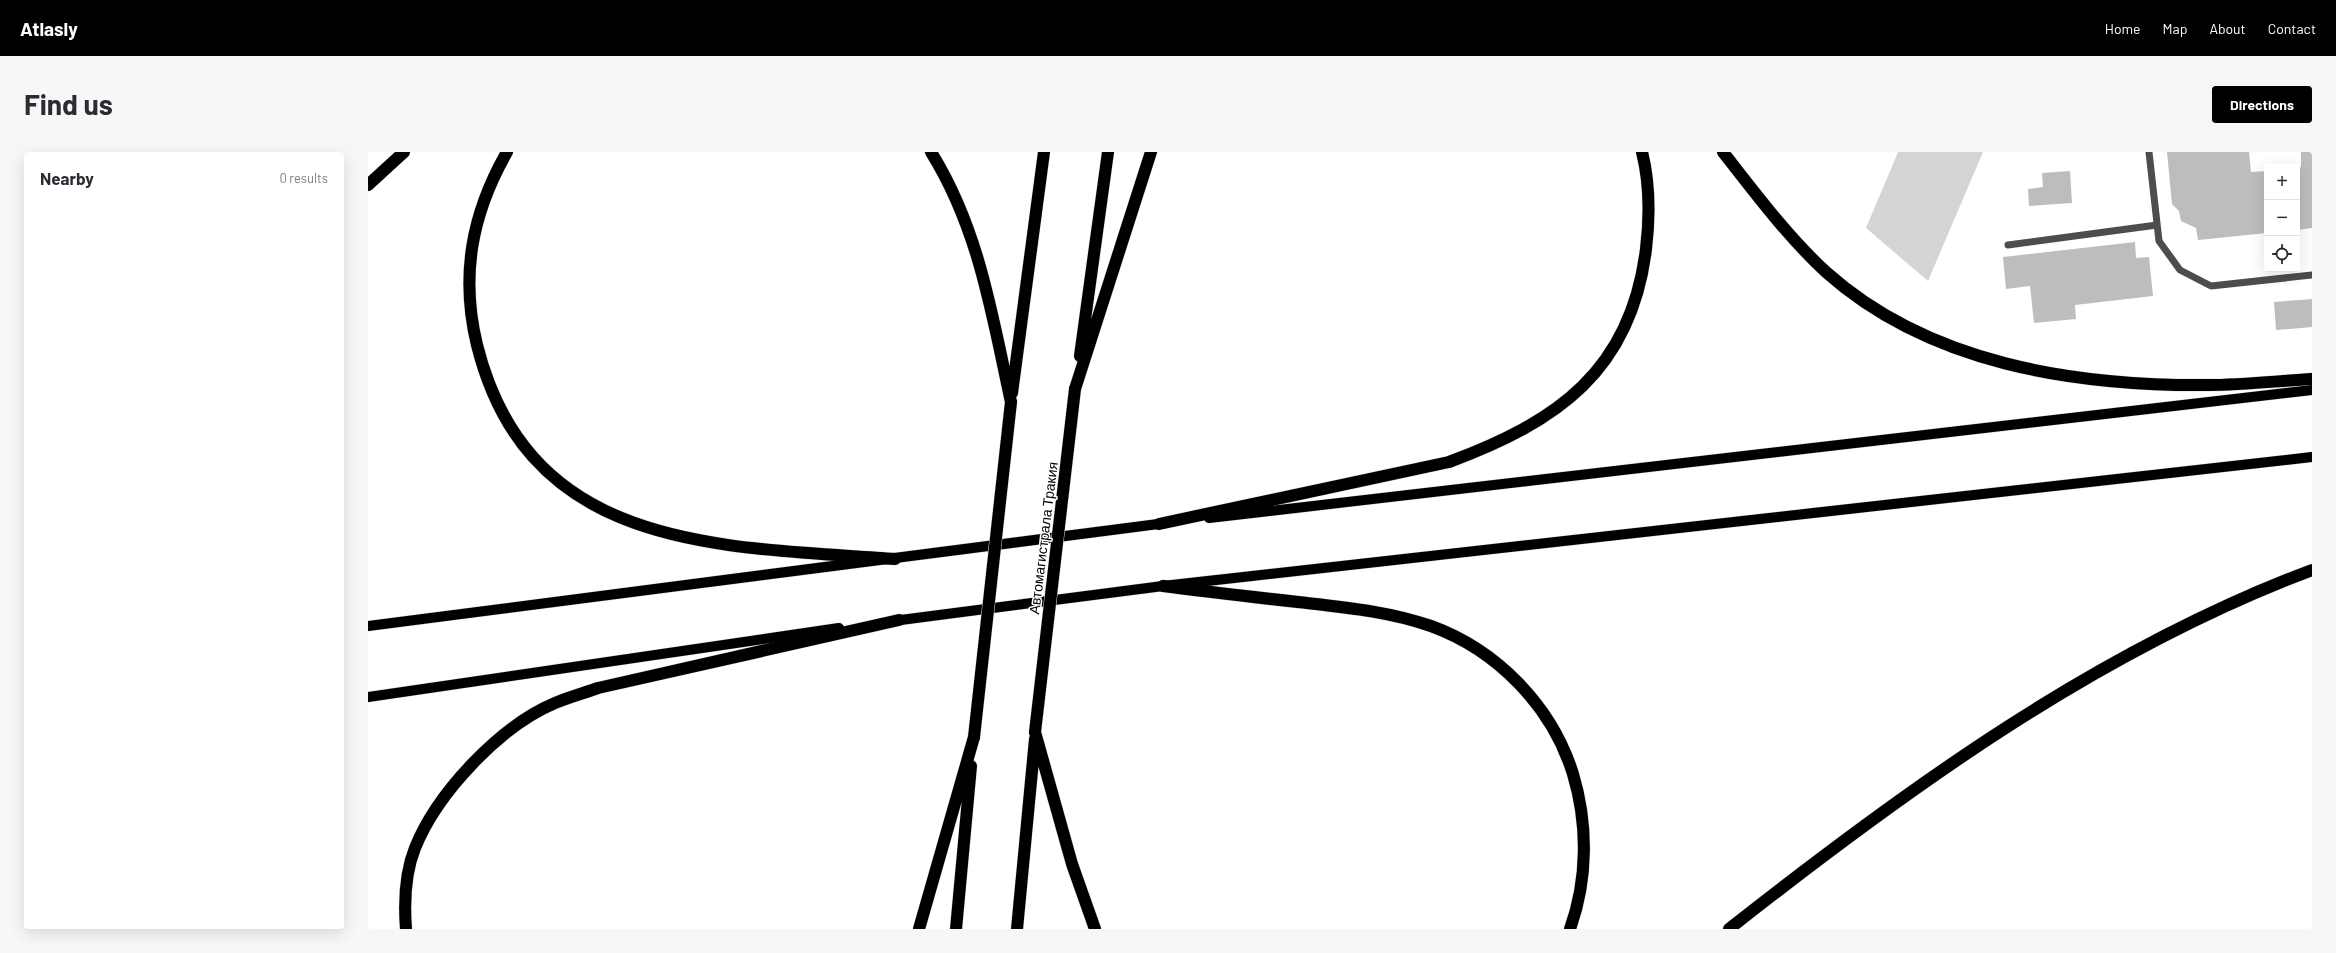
<!DOCTYPE html>
<html lang="en">
<head>
<meta charset="utf-8">
<style>
	body { margin:0; font-family:Barlow,sans-serif; background:#f7f7f7; color:#2b2b33 }
	.controls { position:absolute; right:12px; top:12px; display:grid; overflow:hidden; border-radius:4px; box-shadow:0 4px 16px #0002 }
	.controls button { width:36px; height:36px; display:grid; place-items:center; padding:0; border:0; border-bottom:1px solid #e1e1e2; background:#fff; color:#2b2b33; font:20px sans-serif }
	.list { margin:0; padding:0; list-style:none }
	h2 { display:flex; justify-content:space-between; align-items:center; height:52px; margin:0; padding:0 16px; font-size:17px }
	h2 small { font-size:13px; font-weight:400; color:#7c7c81 }
	.icon { flex:none; width:22px; height:22px; fill:none; stroke:currentColor; stroke-width:2; stroke-linecap:round; stroke-linejoin:round }
	.map { position:relative; flex:none; width:1944px; height:777px; overflow:hidden; border-radius:4px }
	header { display:flex; align-items:center; gap:24px; box-sizing:border-box; height:56px; padding:0 20px; background:#000; color:#fff }
	header strong { font-size:19px }
	nav { display:flex; gap:22px; margin-inline-start:auto; font-size:14px }
	.intro { display:flex; align-items:center; justify-content:space-between; box-sizing:border-box; height:96px; padding:0 24px }
	h1 { margin:0; font-size:28px }
	.button { padding:10px 18px; border-radius:4px; background:#000; color:#fff; font-size:14px; font-weight:700 }
	main { display:flex; gap:24px; padding:0 24px }
	aside { flex:1; background:#fff; border-radius:4px; box-shadow:0 4px 16px #0002 }
	.map>svg:first-child { display:block }
	.green { fill:#d4d4d4 }
	.building { fill:#bdbdbd }
	.lines { fill:none; stroke-linecap:round; stroke-linejoin:round }
	.major-casing { stroke:#dbdbdb; stroke-width:11 }
	.highway-casing { stroke:#dbdbdb; stroke-width:13 }
	.minor { stroke:#4d4d4d; stroke-width:7 }
	.major { stroke:#000; stroke-width:10 }
	.highway { stroke:#000; stroke-width:12 }
	.highway-bridge-casing { stroke:#dbdbdb; stroke-width:13; stroke-linecap:butt }
	.highway-bridge { stroke:#000; stroke-width:12 }
	.labels { text-anchor:middle; dominant-baseline:central; stroke-width:3; stroke-linejoin:round; paint-order:stroke }
	.street-label { font-size:14px; fill:#000; stroke:#fff }
</style>
</head>
<body>
<header>
<strong>Atlasly</strong>
<nav><a>Home</a><a>Map</a><a>About</a><a>Contact</a></nav>
</header>
<div class="intro"><h1>Find us</h1><a class="button">Directions</a></div>
<main>
<aside>
<h2>Nearby<small>0 results</small></h2>
<ul class="list">
</ul>
</aside>
<div class="map">
<svg width="1944" height="777" viewBox="0 0 1944 777">
	<rect width="100%" height="100%" fill="#fff"/>
	<path class="green" d="M1530,0H1615L1560,129L1498,76Z"/>
	<path class="building" d="M1799,0H1881L1883,20L1899,19V81L1830,88L1828,76L1813,69L1811,59L1804,52Z
		M1933,0H1944V76L1929,78V16L1933,15Z
		M1702,19L1704,51L1661,54L1660,37L1675,35L1674,21Z
		M1767,90L1768,106L1781,105L1785,144L1707,153L1708,167L1666,171L1662,134L1638,137L1635,105Z
		M1944,147V175L1908,178L1906,150Z"/>
	<g class="lines">
		<defs>
			<path id="major" d="M841,366L1944,238
				M525,469L795,434L1944,305
				M0,474L798,371
				M0,545L471,476"/>
			<path id="highway" d="M139,0C104,61 92,123 109,193C161,401 354,394 527,407
				M563,0C611,77 624,163 643,250
				M1355,0C1387,41 1420,85 1458,120C1561,212 1706,234 1840,233C1874,233 1910,229 1944,227
				M0,33L36,0
				M712,204L740,0
				M707,237L783,0
				M644,241L676,0
				M791,372L1081,310C1189,270 1263,219 1278,97C1282,64 1282,32 1274,0
				M795,434C840,440 885,445 930,450C974,455 1020,459 1063,474C1129,498 1184,554 1205,622C1220,672 1220,727 1202,777
				M667,580L704,712L727,777
				M38,777C36,751 37,721 47,696C69,641 132,574 187,551C201,545 216,541 230,536L531,468
				M551,777L606,585
				M588,777L603,614
				M649,777L667,587
				M1361,777C1540,636 1729,499 1944,418"/>
		</defs>
		<use href="#major" class="major-casing"/>
		<use href="#highway" class="highway-casing"/>
		<path class="minor" d="M1781,0L1791,89L1812,118L1843,134L1944,123
			M1640,93L1789,73"/>
		<use href="#major" class="major"/>
		<use href="#highway" class="highway"/>
		<defs>
			<path id="highway-bridge" d="M667,580L707,237
				M606,585L643,250"/>
		</defs>
		<use href="#highway-bridge" class="highway-bridge-casing"/>
		<use href="#highway-bridge" class="highway-bridge"/>
	</g>
	<g class="labels">
		<g class="street-label">
			<text transform="translate(675 386) rotate(-83)">Автомагистрала Тракия</text>
		</g>
	</g>
</svg>
<div class="controls">
<button>+</button>
<button>−</button>
<button><svg class="icon" aria-label="locate" viewBox="0 0 24 24"><circle cx="12" cy="12" r="6"/><path d="M12 2v4M12 18v4M2 12h4M18 12h4"/></svg></button>
</div>
</div>
</main>
</body>
</html>
